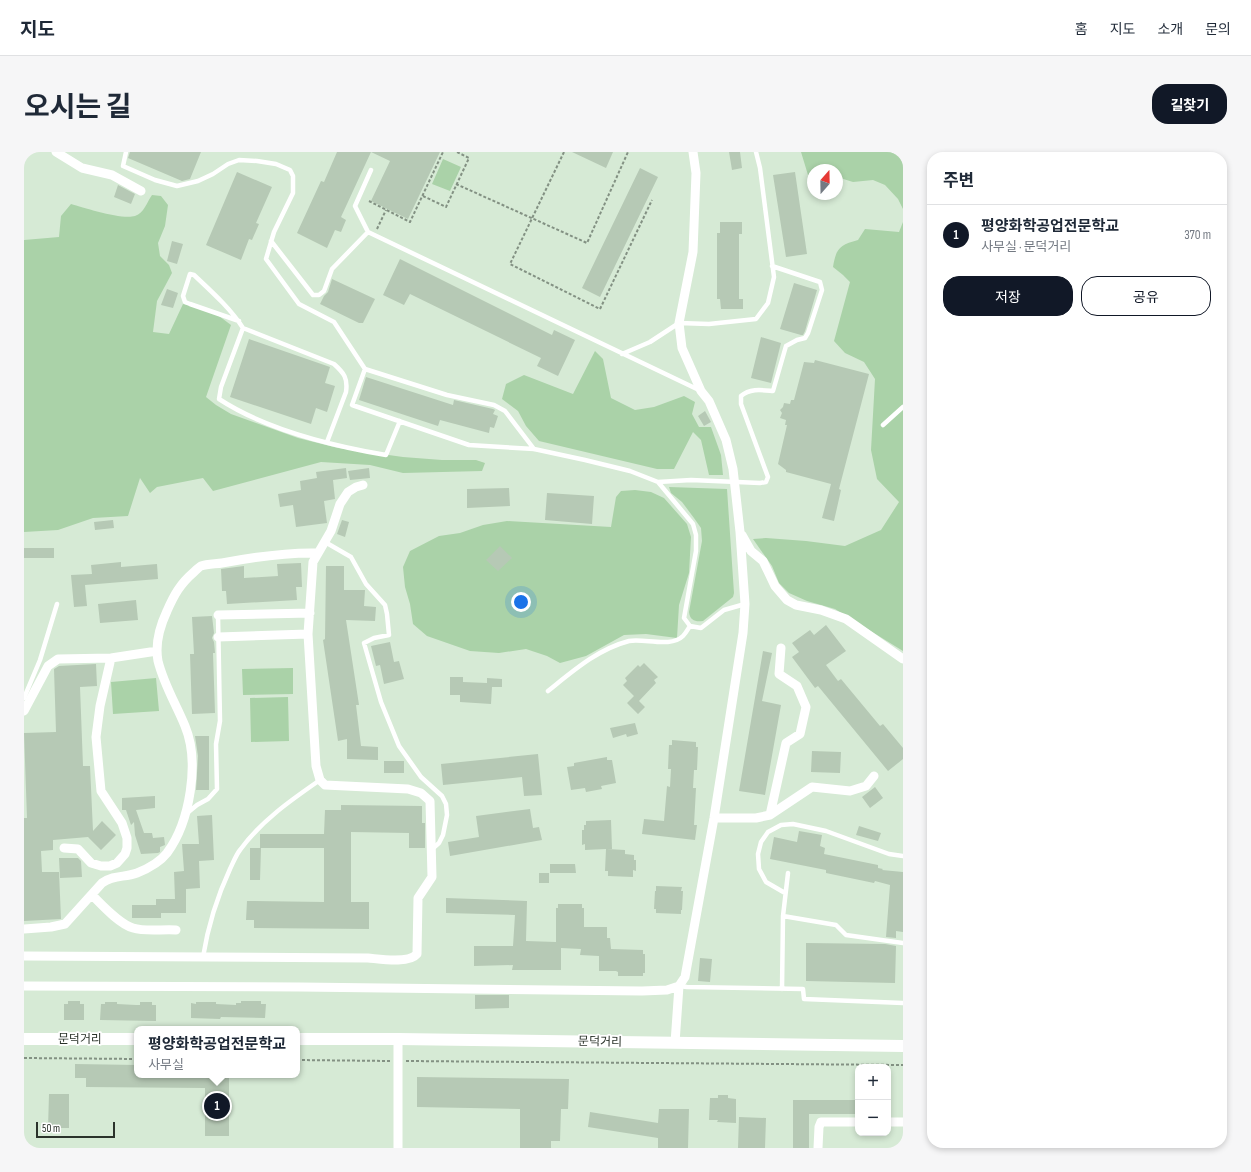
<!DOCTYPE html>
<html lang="ko">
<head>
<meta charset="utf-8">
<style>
	body { margin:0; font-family:"Sofia Sans Condensed","Noto Sans KR",sans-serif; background:#f6f6f7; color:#1f2937 }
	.controls { position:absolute; right:12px; bottom:12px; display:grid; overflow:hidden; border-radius:8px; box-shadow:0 2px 6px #0003 }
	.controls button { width:36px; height:36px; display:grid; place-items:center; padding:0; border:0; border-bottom:1px solid #e0e1e3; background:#fff; color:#1f2937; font:20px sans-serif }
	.compass { position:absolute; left:783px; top:12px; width:36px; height:36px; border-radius:50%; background:#fff; box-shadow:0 2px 6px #0003; rotate:20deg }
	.scale { position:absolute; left:12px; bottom:10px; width:79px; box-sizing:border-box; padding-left:4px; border:2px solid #2b332b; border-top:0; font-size:11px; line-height:14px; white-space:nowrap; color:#2b332b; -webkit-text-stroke:3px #fff; paint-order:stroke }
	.you { position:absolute; left:497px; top:450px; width:14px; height:14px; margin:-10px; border:3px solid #fff; border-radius:50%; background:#1a73e8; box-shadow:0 0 0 6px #1a73e833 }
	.badge { display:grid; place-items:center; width:26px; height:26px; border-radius:50%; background:#111827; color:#fff; font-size:13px; font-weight:700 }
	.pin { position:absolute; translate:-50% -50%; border:2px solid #fff; box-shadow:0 1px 4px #0006 }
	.popup { position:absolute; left:110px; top:874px; width:166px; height:52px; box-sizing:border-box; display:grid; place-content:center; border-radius:8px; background:#fff; filter:drop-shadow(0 1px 3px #0005); font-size:13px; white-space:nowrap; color:#747a83 }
	.popup b { font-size:15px; color:#1f2937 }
	.popup::after { content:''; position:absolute; left:50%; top:100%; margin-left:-8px; border:8px solid transparent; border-top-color:#fff }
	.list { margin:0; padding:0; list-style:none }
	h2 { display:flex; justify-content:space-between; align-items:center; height:52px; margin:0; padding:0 16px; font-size:17px }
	h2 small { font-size:13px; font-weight:400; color:#747a83 }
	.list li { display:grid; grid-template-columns:26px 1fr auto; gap:12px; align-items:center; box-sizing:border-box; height:60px; padding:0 16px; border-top:1px solid #e0e1e3 }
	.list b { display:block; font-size:15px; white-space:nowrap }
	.list p { margin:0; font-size:13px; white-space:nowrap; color:#747a83 }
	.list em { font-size:13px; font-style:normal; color:#747a83 }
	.actions { display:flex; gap:8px; padding:12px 16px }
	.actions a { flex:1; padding:9px 0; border:1px solid #111827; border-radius:16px; text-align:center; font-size:14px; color:#111827 }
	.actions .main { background:#111827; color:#fff }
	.map { position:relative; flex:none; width:879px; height:996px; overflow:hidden; border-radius:16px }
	header { display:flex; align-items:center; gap:24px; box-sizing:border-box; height:56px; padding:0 20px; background:#fff; border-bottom:1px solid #e0e1e3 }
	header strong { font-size:19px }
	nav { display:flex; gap:22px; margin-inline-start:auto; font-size:14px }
	.intro { display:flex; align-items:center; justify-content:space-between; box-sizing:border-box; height:96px; padding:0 24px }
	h1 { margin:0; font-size:28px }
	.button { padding:10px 18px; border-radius:16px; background:#111827; color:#fff; font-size:14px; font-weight:700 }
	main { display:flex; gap:24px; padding:0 24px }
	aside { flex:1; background:#fff; border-radius:16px; box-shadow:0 2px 6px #0003 }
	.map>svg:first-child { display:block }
	.green { fill:#aad2a8 }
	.building { fill:#b6c9b5 }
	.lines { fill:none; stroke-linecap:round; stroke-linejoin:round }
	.path { stroke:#839183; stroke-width:2; stroke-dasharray:3 2; stroke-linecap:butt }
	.service { stroke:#fff; stroke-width:4.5 }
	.minor { stroke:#fff; stroke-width:9 }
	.secondary { stroke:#fff; stroke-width:12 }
	.labels { text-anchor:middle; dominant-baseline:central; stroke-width:3.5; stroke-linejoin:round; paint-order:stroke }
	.street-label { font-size:12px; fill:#2b332b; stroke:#fff }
</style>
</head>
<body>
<header>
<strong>지도</strong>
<nav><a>홈</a><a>지도</a><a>소개</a><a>문의</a></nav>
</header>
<div class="intro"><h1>오시는 길</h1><a class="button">길찾기</a></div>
<main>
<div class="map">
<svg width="879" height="996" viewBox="0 0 879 996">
	<rect width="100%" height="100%" fill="#d6ead5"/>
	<path class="green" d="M777,0H879V57L874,47L861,33L849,28L829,30L813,25V18H789V23H784Z
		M419,7L437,15L426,39L408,32Z
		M128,43L137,44L144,53L141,74L134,91L136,104L145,113L148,121L133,149L129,180L145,182L159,152L187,158L207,173L182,245L192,253L207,262L274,286L314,296L379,305L418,308H452L461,311L458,319L379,321L346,313L297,310L189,339L179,326L133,335L126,341L116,326L104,364L69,366L34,378L0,380V88L35,85L37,64L47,52C61,56 98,68 111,64C120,61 123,50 128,43Z
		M879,70V499L811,457L783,449L765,441L755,431L748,414L729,387L742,386L782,389L821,394L857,378L875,350L853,327L847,298L851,227L840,210L821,201L810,189L826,130L819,123L809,115C812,97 815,93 834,88L841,77L875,80Z
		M571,199L579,207L587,246L611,258L630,255L660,244L671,250L668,262L675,275H687L697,303L699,323H685L677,288L669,280L650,317H633L515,289L502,274L494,259L478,247L482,232L500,223L549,242Z
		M645,335L703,337L710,441L709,445L679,469C672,470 666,469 665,460L678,389L677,376L670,366L658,350L647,341Z
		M611,338L627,340L640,346L663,372L667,385L665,421L655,453L653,486L622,482L600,483L562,504L536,511L523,504L502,497L475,501L446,499L403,484L389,472L386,452L381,435L379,415L386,399L415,384L436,381L459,373L483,369L587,375L592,345L597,339Z
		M269,516V542L219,543L218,517Z
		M132,526L135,559L89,562L87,530Z
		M264,545L265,589L227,590L226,546Z"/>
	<path class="building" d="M106,0H177L166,27L158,29L104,6Z
		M313,0H416L384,67L347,49L366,9L347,0L317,65L322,68L317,80L311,78L303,96L273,81L297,29L300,30Z
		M548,0H589L582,16Z
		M705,0H716L718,16L708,18Z
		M616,16L634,25L576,145L558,136Z
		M213,20L248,35L232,71L235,72L228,88L225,87L217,108L182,93Z
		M771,20L783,102L762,105L749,23Z
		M94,33L111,42L107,52L90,45Z
		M696,70H718V82H715V147H719V157H697L696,147H693V81H696Z
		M148,89L159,92L153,112L143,109Z
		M376,107L528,183L530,178L551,188L534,224L513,214L517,206L386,142L380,153L359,143Z
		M308,127L351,147L339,171H335L296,152L300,144L304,140Z
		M770,131L793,138L781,179L779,183H777L756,177Z
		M143,137L154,141L149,156L137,153Z
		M737,185L757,191L747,231L727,226Z
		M225,187L306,215L301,231L311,234L303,260L292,256L287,272L206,245Z
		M791,208L845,222L815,337L817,338L810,369L798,366L807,332L762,320V318L754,312L763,273H761L762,268L756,266L758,261L756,258L759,255L760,251L766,252L767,248H770L780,210L790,211Z
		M342,225L429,253L430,248L469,257L471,258L469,262L474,264L470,276L466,275L465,281L416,268L414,274L335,248Z
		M681,259L687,270L680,274L674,264Z
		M322,316L323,326L309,328L311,347L300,349L303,371L272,375L269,353L256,355L254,342L277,338L276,329L293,326L292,320Z
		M345,316L346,326L326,328L324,319Z
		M485,336L486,354L443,356V337Z
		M523,341L570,344L568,372L521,368Z
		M89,368L90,376L71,378L70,370Z
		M318,368L325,370L321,385L313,382Z
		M476,394L488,406L474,419L462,408Z
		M0,396H30V406H0Z
		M97,410V415L133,412L134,427L61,433L63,454L50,455L47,423L68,422L67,413Z
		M277,411L278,435H272L273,448L203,452L202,439H198L197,417L220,414V426L254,424L253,412Z
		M302,414H320V438H341L340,454L352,455L351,469L322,468L335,553H332L337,594L354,595V608L323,607V587L314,589L299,488L301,487Z
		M112,448L114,468L76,471L74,452Z
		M188,464L190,481L188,486L190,490L191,501H189L191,561L168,562L166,502H170L168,465Z
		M802,473L822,499L802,513L814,529L817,527L856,574L859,572L879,596V607L864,619L794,534L791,536L768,505L775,500L768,491L786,478L790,483Z
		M366,490L370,510L375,509L380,527L360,532L356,513L352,514L347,494Z
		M739,499L748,501L738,549L757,553L741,643L715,639Z
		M620,511L634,525L630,528L632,531L615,549L621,555L614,562L603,551L610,544L599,533L603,529L601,526L614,513L616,515Z
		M72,512L73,534L56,535L59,614H66L69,679L78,669L92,683L77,698L64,685L29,688V698L17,699L18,720H35L37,767L0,769V666H3L0,581L32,580L30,517L35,514Z
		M426,525H439V530L463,531V526L478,527V535H468L467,552L436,550V543H426Z
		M611,571L614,582L603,585L602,582L589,586L586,576Z
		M171,584H185V638H172L174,604Z
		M648,588L672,590V595H674L673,618H670L669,636H672L670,673H673L671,688L618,682L620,667L640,669L643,634L646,635L647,617H644L645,593H648Z
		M788,599L817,600L816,621L787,620Z
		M514,602L518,643L500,644L498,625L419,633L417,612Z
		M583,605V608H588L592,631L577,634L578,637L562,640L561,636L547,638L543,615L550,614V611Z
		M360,609H380V621H360Z
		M851,635L859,646L846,656L838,645Z
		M131,644V656L112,658L120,681H128L129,686L140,685L141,693L136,695V700L134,701L117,702L111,683L110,670L107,673L102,658H98V646Z
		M317,653L398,654V671H401V696H385V681L327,680V750H345V777L230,776V768H222L223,749L300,750V696H237L236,728H226V696H236V682H300L301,658H317Z
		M506,657L509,676L515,675L518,688L426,704L424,690L455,685L452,664Z
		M188,663L190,708L175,709L176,736L162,737V761H137V766H108V753H132V747H151L150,720L160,719L158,692H175L173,664Z
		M587,668L588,697H583L601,698V702L610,703V708H612V719L609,718V725L584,724V719H581L582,697L561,698V692L558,693V678H560V673H562V669Z
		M835,674L857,681L854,689L832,683Z
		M775,679L798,683L796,694L801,696L800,702L854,713V716L859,717L858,718L879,720V780L872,779V786L862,785L866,733L851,729L850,731L802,721V718L746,707L750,685L773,690Z
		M35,706H54L57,709L58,725L36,726Z
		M526,712H551L552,721H526Z
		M515,721H525V731H515Z
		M632,734L658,735L657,739H659L658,758H657V762L632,761V757H630L631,739H632Z
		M422,746L503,749L502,789L532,790V756H534V752H558V756H560V775H583V786H586L587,797L619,798V802H621V821H619V824H594V820L592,819H575V804L556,803L557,797L537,796V818H488L489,813L450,814V794H489L491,763L422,761Z
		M782,791L861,792L872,794L871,831L782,829Z
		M676,806L688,807L686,830L674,829Z
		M451,843H485V856L451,857Z
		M44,849H56V852H60V868H40V852H44Z
		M217,849H237V852H242L241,866L197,865L196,867L167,866V851L172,852V850H192V852L212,853V851H217Z
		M81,850H93V852L112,853H116V850H128V853H132V869L76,868L77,852H81Z
		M51,912L113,913V923H205V984H181V936L62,935V926H51Z
		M393,925L545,927L544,957H537L536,989H527V996H496V957L393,955Z
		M25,942H45V976H24Z
		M694,943H704V946L712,947V971L693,970L694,968H685L686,946H694Z
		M769,948H834V962H785V996H769Z
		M635,957H665L664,996H634V986L564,975L566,960L634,971Z
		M715,965L742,966L741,996H714Z"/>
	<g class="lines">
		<path class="path" d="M540,0L486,112L576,157L628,48
			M432,32L563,91L604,0
			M399,44L422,55L445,6L433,0
			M345,49L386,70L419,0
			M353,77L362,58
			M0,906L113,907
			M273,908L366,909
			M382,909L879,913"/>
		<path class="service" d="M102,0L99,14L131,28L153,34L174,29L189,22L204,12L215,8L233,9L252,12L266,18L269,24V41L250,80L242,107L275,152L310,170L341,217L423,243L470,253L481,259L510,297
			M347,18L331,54L344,80L675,238
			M247,89L289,143H295L300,139L308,117L344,80
			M215,169L166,152L161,150L159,144L166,122L170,123C188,140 206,156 219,176L197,235L195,247C241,277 309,294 362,303L376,269
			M219,176L310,212C320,221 324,226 322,240L303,290
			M598,202L626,190L655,171L685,172L732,167L744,151L750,125L736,16L732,0
			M341,217L328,253L445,293L510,297L561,308L606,319L634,330L669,372L672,383V399L660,466L666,474L677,476L700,458L721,452
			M859,273L879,255
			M634,330L667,328L736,331L742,330L744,325L717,252V244C726,236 738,238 749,239L762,194L773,188L781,186L784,181L798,138L796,130L748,114
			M301,390L327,405L342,432L361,453L363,462L365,483L350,486L340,491L357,550L375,594L397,625L418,644L422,652L423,663L419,683L415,691L407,698
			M524,539C549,519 574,497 605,489C620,486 647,496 659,484C662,481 664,477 666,474
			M0,546L16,508L33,452
			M162,662L173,653L184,647L193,637L192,592L196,569L194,463
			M761,741L742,730L735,717L734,702L737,690L744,680L757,673L769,672L802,679L865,702L879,704
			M759,764L812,773L822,783L879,791
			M179,805C184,774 193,745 206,717C209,711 212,703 216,698C237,669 267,648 296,628
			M655,834L663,835L779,837L780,847L879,851
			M758,837L759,764L764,721"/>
		<path class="minor" d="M32,0L58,16L88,23L117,39
			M718,383L727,399L739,409L751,434L763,448L772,453L797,458L822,467L879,507
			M194,463L286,461
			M194,485L284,482
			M0,559L24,514L34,507L87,506L133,499
			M746,663L762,591L776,582L782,555L773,534L755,522L757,496
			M690,666H732L746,663L788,635L826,639L842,634L850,624
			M40,696L54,697L67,711L77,714H86L93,711L101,702L103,696V686L98,671L77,639L72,585L76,554L87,506
			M68,743C78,753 95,772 109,776C122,780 138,777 152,778
			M0,777L27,775L41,772L78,731C91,722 100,726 113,721C123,717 136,710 143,701C166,670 176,610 161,574C152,552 140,533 134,509C131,493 136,474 143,459C150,443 156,432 170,420C172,418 175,415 177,414C183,412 192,412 198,411C230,405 262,400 294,401
			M0,804L344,806C356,807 385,812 393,802L394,746L408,725L406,649L397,641L384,637L301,633L296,628L292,614L284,482L289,410L307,379L316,352L324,340L332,335L339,333
			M0,834L276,835L618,839L643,838L655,834L661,825L690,666L719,481L721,452L716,380L709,317L702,288L685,249L677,239L658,196L655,171L669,100L672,21L669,0
			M374,887V996
			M651,891L655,834
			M864,970H879
			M794,996L795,975L797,970H834"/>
		<path class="secondary" d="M0,887H113
			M273,887H374L879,894"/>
	</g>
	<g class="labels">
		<g class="street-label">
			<text x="56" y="887">문덕거리</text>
			<text transform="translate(576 890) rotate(1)">문덕거리</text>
		</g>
	</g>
</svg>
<div class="controls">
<button>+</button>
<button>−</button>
</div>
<svg class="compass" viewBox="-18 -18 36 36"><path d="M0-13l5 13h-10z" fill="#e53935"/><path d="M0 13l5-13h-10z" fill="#747a83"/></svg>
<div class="scale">50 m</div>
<div class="you"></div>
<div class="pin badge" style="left:193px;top:954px">1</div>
<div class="popup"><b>평양화학공업전문학교</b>사무실</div>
</div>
<aside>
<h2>주변<small></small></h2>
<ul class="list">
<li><span class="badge">1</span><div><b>평양화학공업전문학교</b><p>사무실 · 문덕거리</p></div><em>370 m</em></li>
</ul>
<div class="actions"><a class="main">저장</a><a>공유</a></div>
</aside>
</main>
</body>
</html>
